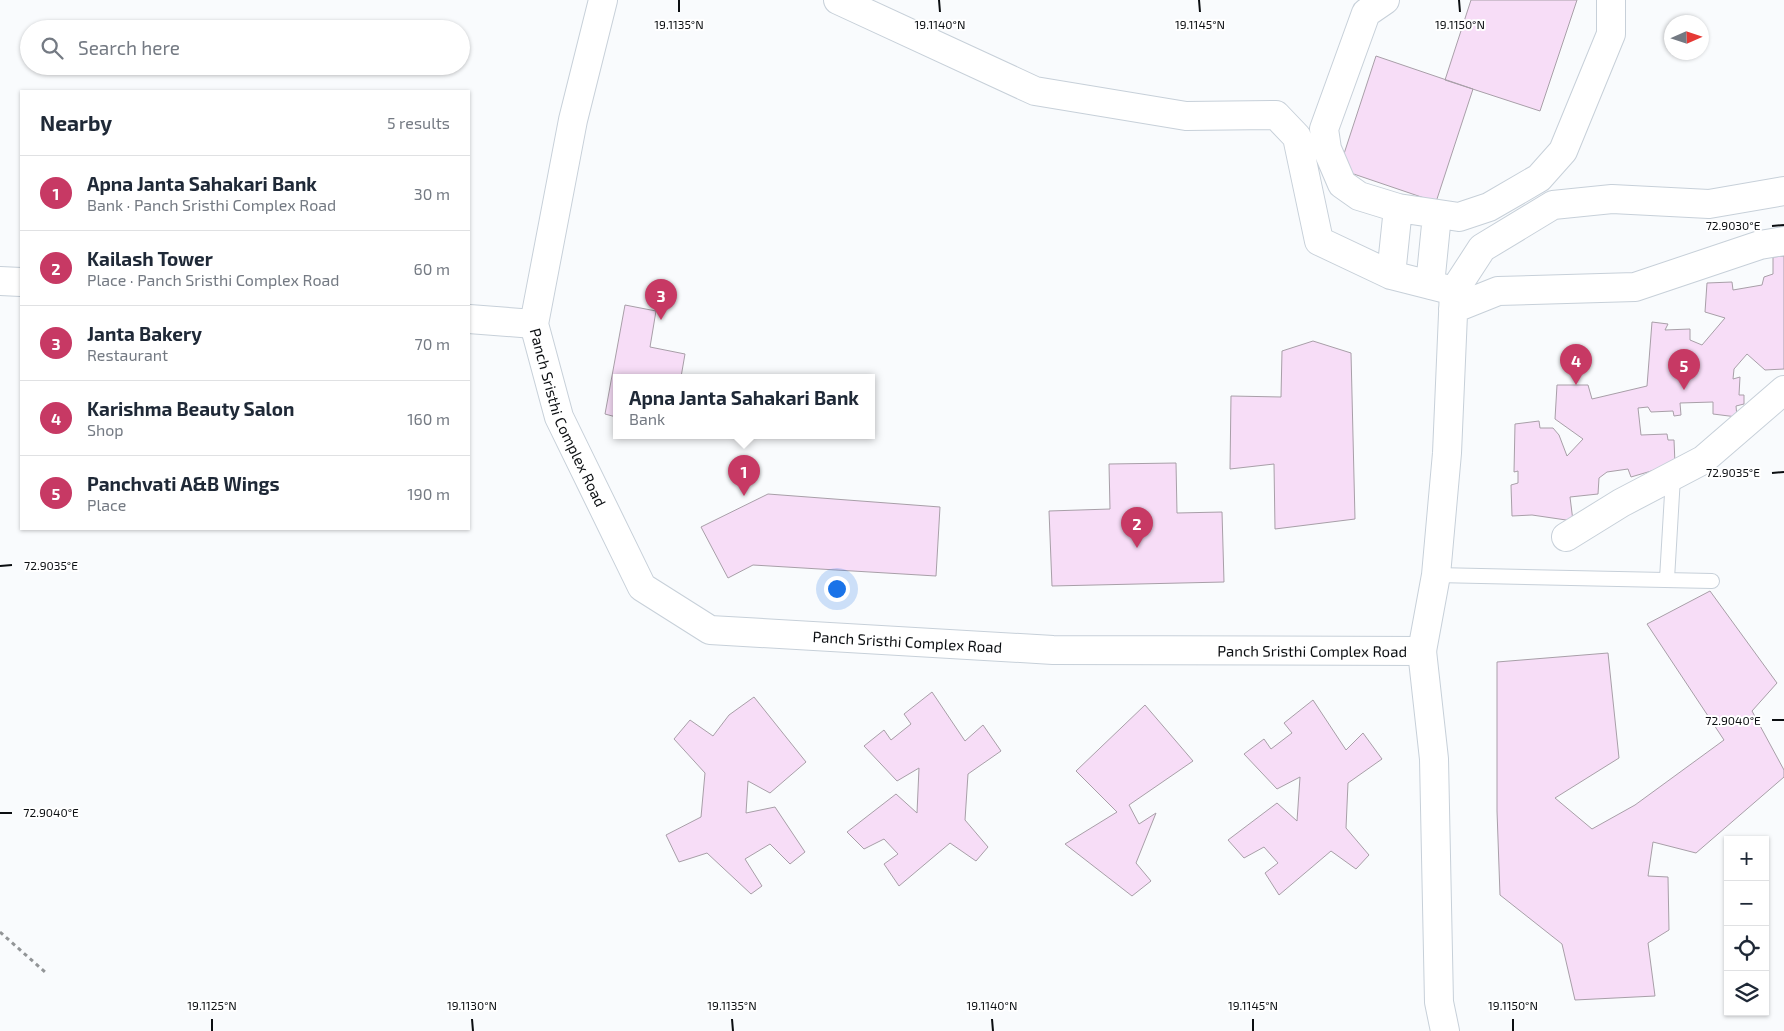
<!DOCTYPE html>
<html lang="en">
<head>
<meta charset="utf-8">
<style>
	body { margin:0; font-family:"Exo 2",sans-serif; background:#f2f2f3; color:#1f2937 }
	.controls { position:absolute; right:15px; bottom:15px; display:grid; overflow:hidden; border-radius:0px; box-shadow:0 1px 4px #0004 }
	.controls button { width:45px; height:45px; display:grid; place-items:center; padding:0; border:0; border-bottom:1px solid #e0e1e3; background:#fff; color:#1f2937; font:25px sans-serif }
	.compass { position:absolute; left:1664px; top:15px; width:45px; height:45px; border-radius:50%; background:#fff; box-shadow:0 1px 4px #0004; rotate:87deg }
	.you { position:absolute; left:836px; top:588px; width:18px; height:18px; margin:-12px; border:4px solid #fff; border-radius:50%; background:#1a73e8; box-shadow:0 0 0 8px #1a73e833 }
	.badge { display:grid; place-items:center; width:32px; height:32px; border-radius:50%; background:#c73964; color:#fff; font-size:16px; font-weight:700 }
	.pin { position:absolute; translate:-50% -41px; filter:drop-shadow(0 1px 2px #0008) }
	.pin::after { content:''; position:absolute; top:26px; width:18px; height:15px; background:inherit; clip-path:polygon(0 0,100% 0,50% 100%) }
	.popup { position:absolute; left:613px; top:374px; width:262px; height:65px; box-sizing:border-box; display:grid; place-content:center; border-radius:0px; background:#fff; filter:drop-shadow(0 1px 4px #0005); font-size:16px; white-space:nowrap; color:#747a83 }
	.popup b { font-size:19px; color:#1f2937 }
	.popup::after { content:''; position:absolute; left:50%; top:100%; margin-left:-10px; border:10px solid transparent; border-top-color:#fff }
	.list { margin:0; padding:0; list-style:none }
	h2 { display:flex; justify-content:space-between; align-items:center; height:65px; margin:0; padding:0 20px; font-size:21px }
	h2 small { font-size:16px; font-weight:400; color:#747a83 }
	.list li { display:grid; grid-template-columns:32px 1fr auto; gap:15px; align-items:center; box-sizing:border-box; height:75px; padding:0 20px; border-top:1px solid #e0e1e3 }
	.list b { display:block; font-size:19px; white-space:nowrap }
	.list p { margin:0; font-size:16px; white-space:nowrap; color:#747a83 }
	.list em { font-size:16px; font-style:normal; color:#747a83 }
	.icon { flex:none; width:28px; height:28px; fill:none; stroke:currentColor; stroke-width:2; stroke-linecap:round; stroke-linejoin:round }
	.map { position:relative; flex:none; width:1784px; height:1031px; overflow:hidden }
	.search { position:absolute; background:#fff; box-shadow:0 1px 4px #0004; left:20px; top:20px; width:450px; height:55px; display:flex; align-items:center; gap:12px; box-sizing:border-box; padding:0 18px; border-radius:28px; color:#747a83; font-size:19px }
	.panel { position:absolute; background:#fff; box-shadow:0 1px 4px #0004; left:20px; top:90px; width:450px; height:440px; border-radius:0px }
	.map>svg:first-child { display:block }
	.building { fill:#f7ddf7; stroke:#a89fa8 }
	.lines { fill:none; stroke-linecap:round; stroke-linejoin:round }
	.lane-casing { stroke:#c7d0d9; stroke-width:16 }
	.street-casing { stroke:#c7d0d9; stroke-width:30 }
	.secondary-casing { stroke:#c7d0d9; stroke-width:30 }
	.path { stroke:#929597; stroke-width:3; stroke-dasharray:4 4; stroke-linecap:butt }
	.lane { stroke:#fff; stroke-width:14 }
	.street { stroke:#fff; stroke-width:28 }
	.secondary { stroke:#fff; stroke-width:28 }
	.ticks { fill:none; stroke:#0b0e11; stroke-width:2 }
	.labels { text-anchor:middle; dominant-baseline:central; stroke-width:4; stroke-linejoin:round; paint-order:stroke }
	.street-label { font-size:15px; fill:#0b0e11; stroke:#fff }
	.ticks-label { font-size:12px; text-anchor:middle; fill:#0b0e11; stroke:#fff; stroke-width:4; stroke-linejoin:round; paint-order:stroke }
</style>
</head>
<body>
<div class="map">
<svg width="1784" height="1031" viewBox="0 0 1784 1031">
	<rect width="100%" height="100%" fill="#f9fbfd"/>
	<path class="building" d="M1471,0H1577L1540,111L1445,80Z
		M1376,56L1473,89L1436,202L1339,169Z
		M1784,256V369L1765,370L1747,354L1734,369L1733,379L1740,377L1739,395H1744V404L1736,406L1737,417L1713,414V402L1680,403L1681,415L1674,416L1673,411L1651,412L1648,407L1638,408L1641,435L1667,434L1668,440H1674L1675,464L1631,477L1628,469L1607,472L1599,478L1598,494L1570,497L1573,521L1532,515L1512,516L1511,485L1518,483V471L1514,472L1515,424L1539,421L1540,428H1553L1559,435L1567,456L1583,439L1555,419L1557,385H1588L1592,399L1647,386L1652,322L1668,324L1665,330L1690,329V340L1702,345L1725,318L1705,312L1707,283L1732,282L1733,290L1762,285L1764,277L1773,274V257Z
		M625,305L656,311L650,347L685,354L681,377H616V417L605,414Z
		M1313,341L1351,353L1355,519L1275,529L1274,464L1230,469L1231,396L1281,397L1282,351Z
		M1176,463L1177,513L1222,512L1224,582L1052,586L1049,511L1110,509L1109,464Z
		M768,494L940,507L936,576L753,565L728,578L701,527Z
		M1710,591L1777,683L1752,711L1784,770V777L1696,853L1653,842L1648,876L1668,877L1669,930L1648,943L1655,996L1575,1000L1562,944L1500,895L1497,811V662L1608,653L1619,758L1555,798L1592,829L1635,805L1724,740L1647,624Z
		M932,692L965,741L983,725L1001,751L968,774L965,820L988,847L976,861L950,843L899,886L884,864L898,854L884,839L864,849L847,832L896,794L917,813L919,768L897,781L864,746L884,730L891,740L911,724L904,714Z
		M754,697L806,762L770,793L748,781L746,813L775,807L805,852L790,864L770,844L745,859L762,886L751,894L707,853L679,862L666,835L701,817L705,773L674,739L690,720L713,736L729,715Z
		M1313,700L1346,750L1363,733L1382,759L1348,783L1346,828L1369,855L1356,869L1331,851L1279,895L1265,873L1278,863L1264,847L1244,858L1228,840L1277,803L1297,821L1300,777L1277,789L1244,754L1264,739L1271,749L1292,733L1284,723Z
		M1145,705L1193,761L1129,805L1139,824L1156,813L1136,863L1151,881L1132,896L1065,844L1117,812L1076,771Z"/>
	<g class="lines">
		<defs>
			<path id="lane" d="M1436,575L1712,581
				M1667,579L1673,477"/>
			<path id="street" d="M838,0L1035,91L1186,116L1276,115L1297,137L1319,241L1391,275L1454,291L1447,453L1436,575L1422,651
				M1385,0L1366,13L1324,129L1327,149L1342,184L1359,196L1398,208L1459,217L1489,207L1539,178L1563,151L1611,34V0
				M1391,275L1398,208
				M0,281L21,282
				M1430,285L1437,215
				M1454,291L1482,248L1553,205L1612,199L1709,204L1784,191
				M1453,309L1498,291L1635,287L1760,245L1784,241
				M469,319L534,324
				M1566,537L1621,503L1703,460L1784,390"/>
			<g id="secondary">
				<path id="s1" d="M603,0L573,120L534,324L559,417L642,587L710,630L1053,650L1422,651L1434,759L1439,1002L1445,1031"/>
			</g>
		</defs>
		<use href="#lane" class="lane-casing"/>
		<use href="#street" class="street-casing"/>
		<use href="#secondary" class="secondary-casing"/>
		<path class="path" d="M0,932L45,972"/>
		<use href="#lane" class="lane"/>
		<use href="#street" class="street"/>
		<use href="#secondary" class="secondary"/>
	</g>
	<path class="ticks" d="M679,0V12M939,0L940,12M1199,0L1200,12M1459,0L1460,12M1772,226L1784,225M1772,473L1784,472M0,566L12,565M1772,720H1784M0,813H12M212,1019V1031M472,1019L473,1031M732,1019L733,1031M992,1019L993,1031M1253,1019V1031M1513,1019V1031"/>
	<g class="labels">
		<g class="street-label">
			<text stroke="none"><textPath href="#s1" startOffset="431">Panch Sristhi Complex Road</textPath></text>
			<text stroke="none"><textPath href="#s1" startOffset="895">Panch Sristhi Complex Road</textPath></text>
			<text stroke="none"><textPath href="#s1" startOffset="1300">Panch Sristhi Complex Road</textPath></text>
		</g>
	</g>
	<g class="ticks-label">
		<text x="679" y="29">19.1135°N</text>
		<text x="940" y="29">19.1140°N</text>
		<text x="1200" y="29">19.1145°N</text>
		<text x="1460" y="29">19.1150°N</text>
		<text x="1733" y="230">72.9030°E</text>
		<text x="1733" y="477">72.9035°E</text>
		<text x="51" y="570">72.9035°E</text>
		<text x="1733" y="725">72.9040°E</text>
		<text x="51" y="817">72.9040°E</text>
		<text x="212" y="1010">19.1125°N</text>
		<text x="472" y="1010">19.1130°N</text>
		<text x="732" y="1010">19.1135°N</text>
		<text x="992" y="1010">19.1140°N</text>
		<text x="1253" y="1010">19.1145°N</text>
		<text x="1513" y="1010">19.1150°N</text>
	</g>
</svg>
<div class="controls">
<button>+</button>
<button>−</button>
<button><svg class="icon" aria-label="locate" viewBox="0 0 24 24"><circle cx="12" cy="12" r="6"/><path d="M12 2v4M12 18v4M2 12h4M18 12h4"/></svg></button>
<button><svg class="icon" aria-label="layers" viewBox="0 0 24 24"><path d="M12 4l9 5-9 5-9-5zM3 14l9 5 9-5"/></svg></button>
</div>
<svg class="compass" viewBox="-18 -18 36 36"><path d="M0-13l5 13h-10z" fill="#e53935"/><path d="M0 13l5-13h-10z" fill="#747a83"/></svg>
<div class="you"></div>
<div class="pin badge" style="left:744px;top:496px">1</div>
<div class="popup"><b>Apna Janta Sahakari Bank</b>Bank</div>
<div class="pin badge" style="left:1137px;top:548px">2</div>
<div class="pin badge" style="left:661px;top:320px">3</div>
<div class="pin badge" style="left:1576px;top:385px">4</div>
<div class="pin badge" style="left:1684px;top:390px">5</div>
<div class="search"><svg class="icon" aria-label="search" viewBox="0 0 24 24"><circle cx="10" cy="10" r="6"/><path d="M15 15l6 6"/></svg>Search here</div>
<section class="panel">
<h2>Nearby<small>5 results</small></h2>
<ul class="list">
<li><span class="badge">1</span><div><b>Apna Janta Sahakari Bank</b><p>Bank · Panch Sristhi Complex Road</p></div><em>30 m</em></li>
<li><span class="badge">2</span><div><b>Kailash Tower</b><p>Place · Panch Sristhi Complex Road</p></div><em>60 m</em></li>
<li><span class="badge">3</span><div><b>Janta Bakery</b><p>Restaurant</p></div><em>70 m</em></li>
<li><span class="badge">4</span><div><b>Karishma Beauty Salon</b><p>Shop</p></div><em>160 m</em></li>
<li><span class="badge">5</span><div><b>Panchvati A&amp;B Wings</b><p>Place</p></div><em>190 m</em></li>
</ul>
</section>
</div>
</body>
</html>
